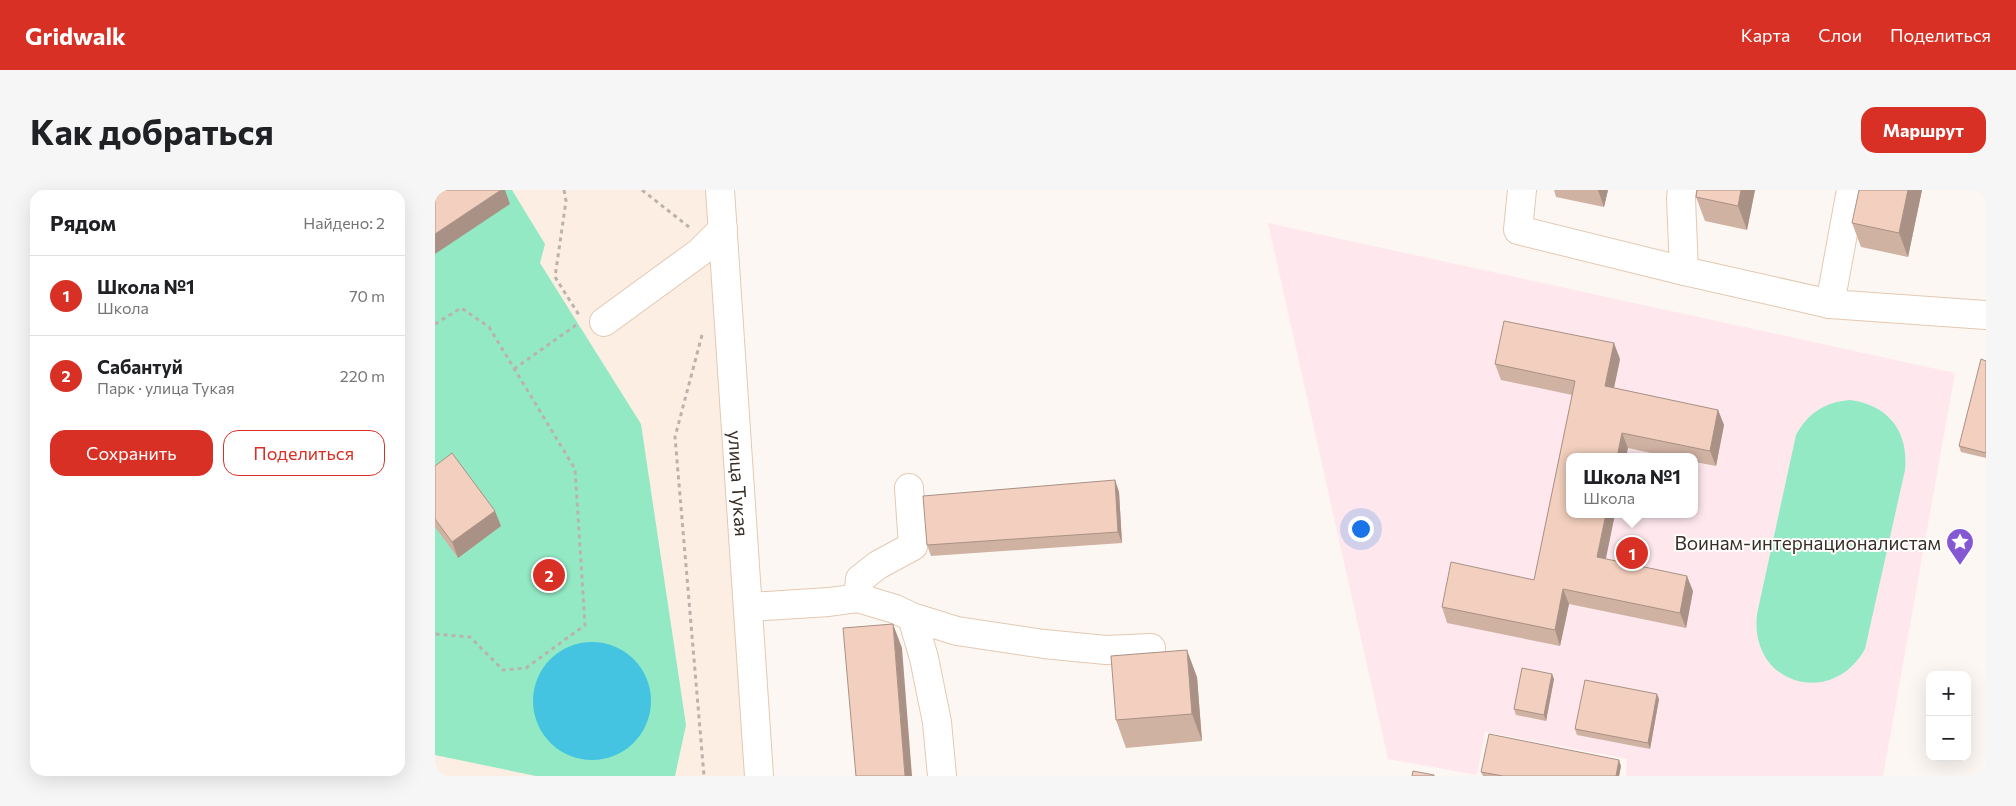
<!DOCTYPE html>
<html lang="ru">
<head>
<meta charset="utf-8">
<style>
	body { margin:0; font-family:Commissioner,sans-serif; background:#f6f6f6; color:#202124 }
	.controls { position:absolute; right:15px; bottom:15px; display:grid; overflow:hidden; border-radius:10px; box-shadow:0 5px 20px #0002 }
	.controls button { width:45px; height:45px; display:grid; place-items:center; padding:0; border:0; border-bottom:1px solid #e0e0e0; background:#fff; color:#202124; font:25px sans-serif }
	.you { position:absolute; left:925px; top:338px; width:18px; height:18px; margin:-12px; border:4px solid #fff; border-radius:50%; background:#1a73e8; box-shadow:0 0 0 8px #1a73e833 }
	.badge { display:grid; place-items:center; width:32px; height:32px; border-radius:50%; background:#d93025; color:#fff; font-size:16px; font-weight:700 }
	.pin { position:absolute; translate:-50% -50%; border:2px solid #fff; box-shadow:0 1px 5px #0006 }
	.popup { position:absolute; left:1131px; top:263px; width:132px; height:65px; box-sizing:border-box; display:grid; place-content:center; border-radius:10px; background:#fff; filter:drop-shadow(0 1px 4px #0005); font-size:16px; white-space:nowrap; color:#757577 }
	.popup b { font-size:19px; color:#202124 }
	.popup::after { content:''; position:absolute; left:50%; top:100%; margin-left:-10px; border:10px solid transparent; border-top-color:#fff }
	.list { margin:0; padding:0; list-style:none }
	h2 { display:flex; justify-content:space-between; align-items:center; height:65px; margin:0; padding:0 20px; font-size:21px }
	h2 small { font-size:16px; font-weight:400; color:#757577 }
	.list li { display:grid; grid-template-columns:32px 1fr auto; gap:15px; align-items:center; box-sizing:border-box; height:80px; padding:0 20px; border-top:1px solid #e0e0e0 }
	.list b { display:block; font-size:19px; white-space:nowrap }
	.list p { margin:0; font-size:16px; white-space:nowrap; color:#757577 }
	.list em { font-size:16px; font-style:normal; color:#757577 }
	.actions { display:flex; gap:10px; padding:15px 20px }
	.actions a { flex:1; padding:11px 0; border:1px solid #d93025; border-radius:15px; text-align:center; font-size:18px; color:#d93025 }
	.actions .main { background:#d93025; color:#fff }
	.map { position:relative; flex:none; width:1551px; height:586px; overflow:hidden; border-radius:15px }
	header { display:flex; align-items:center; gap:30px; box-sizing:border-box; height:70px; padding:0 25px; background:#d93025; color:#fff }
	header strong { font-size:24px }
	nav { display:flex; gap:28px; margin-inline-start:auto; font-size:18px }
	.intro { display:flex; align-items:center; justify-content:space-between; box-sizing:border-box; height:120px; padding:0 30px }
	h1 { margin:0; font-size:35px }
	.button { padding:12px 22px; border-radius:15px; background:#d93025; color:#fff; font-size:18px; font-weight:700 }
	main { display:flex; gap:30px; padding:0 30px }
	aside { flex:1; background:#fff; border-radius:15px; box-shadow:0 5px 20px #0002 }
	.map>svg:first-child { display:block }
	.built { fill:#fceee3 }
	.education { fill:#fee8ed; fill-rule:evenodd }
	.green { fill:#93e9c4 }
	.water { fill:#45c4e1 }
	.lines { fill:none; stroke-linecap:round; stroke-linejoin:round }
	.minor-casing { stroke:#e3c9b2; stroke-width:30 }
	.path { stroke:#bab3ad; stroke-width:3; stroke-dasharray:4 4; stroke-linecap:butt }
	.minor { stroke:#fff; stroke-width:28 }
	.wall { fill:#d0b2a3 }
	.shaded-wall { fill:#a99185 }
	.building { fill:#f2cfbe; stroke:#a99185 }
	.labels { text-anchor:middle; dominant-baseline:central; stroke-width:4; stroke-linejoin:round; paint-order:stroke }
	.street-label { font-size:19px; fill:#382e25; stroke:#fff }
	.poi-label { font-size:19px; fill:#382e25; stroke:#fff; text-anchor:end }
</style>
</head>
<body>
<header>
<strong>Gridwalk</strong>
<nav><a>Карта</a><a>Слои</a><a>Поделиться</a></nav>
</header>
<div class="intro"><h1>Как добраться</h1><a class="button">Маршрут</a></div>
<main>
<aside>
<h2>Рядом<small>Найдено: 2</small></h2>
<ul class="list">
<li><span class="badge">1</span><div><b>Школа №1</b><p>Школа</p></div><em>70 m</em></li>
<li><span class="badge">2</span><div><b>Сабантуй</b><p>Парк · улица Тукая</p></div><em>220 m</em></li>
</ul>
<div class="actions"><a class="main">Сохранить</a><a>Поделиться</a></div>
</aside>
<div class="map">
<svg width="1551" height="586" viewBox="0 0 1551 586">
	<rect width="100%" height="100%" fill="#fdf7f3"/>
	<path class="built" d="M0,0H279L314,586H0Z"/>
	<path class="education" d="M833,33L1520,183L1448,586H1191L1192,569L1050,542L1042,585L953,569ZM1134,267H1260V324H1134Z"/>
	<path class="green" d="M12,0H77L110,54L105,73L206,234L251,535L240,586H101L0,565V7Z
		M1415,210C1453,215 1474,241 1470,280L1430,459C1396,519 1314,494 1322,424L1361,245C1373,223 1390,212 1415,210Z"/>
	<path class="water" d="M98 511a59 59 0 1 1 118 0a59 59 0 1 1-118 0Z"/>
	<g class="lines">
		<defs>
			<g id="minor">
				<path id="s1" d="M285,0L324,586"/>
				<path d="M1087,0L1083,40L1249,81L1395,114L1551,125"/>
				<path d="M1247,0L1246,8L1249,81"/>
				<path d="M1395,114L1416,0"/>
				<path d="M169,132L265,62L288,39"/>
				<path d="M423,408L425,389L443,375L478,356L474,298"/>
				<path d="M314,417L394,412L423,408L460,419L477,427L489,468L502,532L507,586"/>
				<path d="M477,427L522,441L609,454L671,460L716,458"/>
			</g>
		</defs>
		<use href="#minor" class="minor-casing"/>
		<path class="path" d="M129,0L131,11L120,87L144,125
			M207,0L254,37
			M0,134L26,118L54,137L140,279L150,435L91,478L68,480L35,447L0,444
			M267,145L240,247L269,586
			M79,179L144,133"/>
		<use href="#minor" class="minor"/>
	</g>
	<path class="wall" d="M1119,0H1173L1169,17L1121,7Z
		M1320,0L1312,40L1270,31L1261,7Z
		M1487,0L1473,67L1426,57L1417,33Z
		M1185,169L1179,198L1283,220L1289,235L1281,276L1260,272V267H1234L1193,258L1134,324H1180L1170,369L1258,401L1251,438L1134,414L1125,456L1012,433L1007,417L1099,390L1137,205L1066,190L1060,174Z
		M1551,171V268L1526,262L1524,256Z
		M0,276L66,336L23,368L0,337Z
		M680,290L684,302L687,353L496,366L492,355Z
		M762,487L767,551L691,558L681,530Z
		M1119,489L1111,531L1081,525L1079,519Z
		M1224,509L1215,559L1142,545L1140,539Z
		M1186,576L1184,586H1048L1046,582Z"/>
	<path class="shaded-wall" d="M66,0H70L75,14L0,64V44Z
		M1163,0H1173L1169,17Z
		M1306,0H1320L1312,40L1303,16Z
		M1473,0H1487L1473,67L1464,43Z
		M1179,153L1185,169L1176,212L1170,196Z
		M1283,220L1289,235L1281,276L1275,261Z
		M1187,243L1193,258L1191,267H1182Z
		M680,290L684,302L687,353L683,342Z
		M60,321L66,336L23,368L17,352Z
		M1171,324H1180L1168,383L1162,367Z
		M1252,386L1258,401L1251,438L1245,423Z
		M1128,399L1134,414L1125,456L1120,440Z
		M458,434L467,458L477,586H470Z
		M752,460L762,487L767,551L757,524Z
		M1117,484L1119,489L1111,531L1109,525Z
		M1222,504L1224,509L1215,559L1213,553Z
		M1184,570L1186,576L1184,586H1181Z"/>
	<path class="building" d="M8,0H66L0,44V5Z
		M1262,0H1306L1303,16L1261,7Z
		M1424,0H1473L1464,43L1417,33Z
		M1069,131L1179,153L1170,196L1283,220L1275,261L1187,243L1182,267H1134V324H1171L1162,367L1252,386L1245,423L1128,399L1120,440L1007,417L1016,372L1099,390L1140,191L1060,174Z
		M1546,169L1551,171V263L1524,256Z
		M17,263L60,321L17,352L0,329V276Z
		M680,290L683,342L492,355L488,306Z
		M458,434L470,586H421L408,438Z
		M752,460L757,524L681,530L676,466Z
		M1087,478L1117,484L1109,525L1079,519Z
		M1150,490L1222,504L1213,553L1140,539Z
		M1054,544L1184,570L1181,586H1068L1046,582Z
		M978,581L999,585V586H977Z"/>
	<defs>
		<symbol id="sight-pin" viewBox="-11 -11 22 30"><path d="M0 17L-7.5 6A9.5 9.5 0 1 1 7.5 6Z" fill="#8458d2" stroke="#fff"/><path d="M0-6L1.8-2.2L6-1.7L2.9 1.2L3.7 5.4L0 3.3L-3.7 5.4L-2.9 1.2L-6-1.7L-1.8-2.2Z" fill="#fff"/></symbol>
	</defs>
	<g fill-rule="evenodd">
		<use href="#sight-pin" x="1509" y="336" width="32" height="43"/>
	</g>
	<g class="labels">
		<g class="street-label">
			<text stroke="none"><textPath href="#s1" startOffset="294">улица Тукая</textPath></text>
		</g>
		<g class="poi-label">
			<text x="1506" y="352">Воинам-интернационалистам</text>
		</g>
	</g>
</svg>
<div class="controls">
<button>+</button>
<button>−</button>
</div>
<div class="you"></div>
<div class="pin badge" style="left:1197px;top:363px">1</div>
<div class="popup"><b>Школа №1</b>Школа</div>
<div class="pin badge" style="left:114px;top:385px">2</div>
</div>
</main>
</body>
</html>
